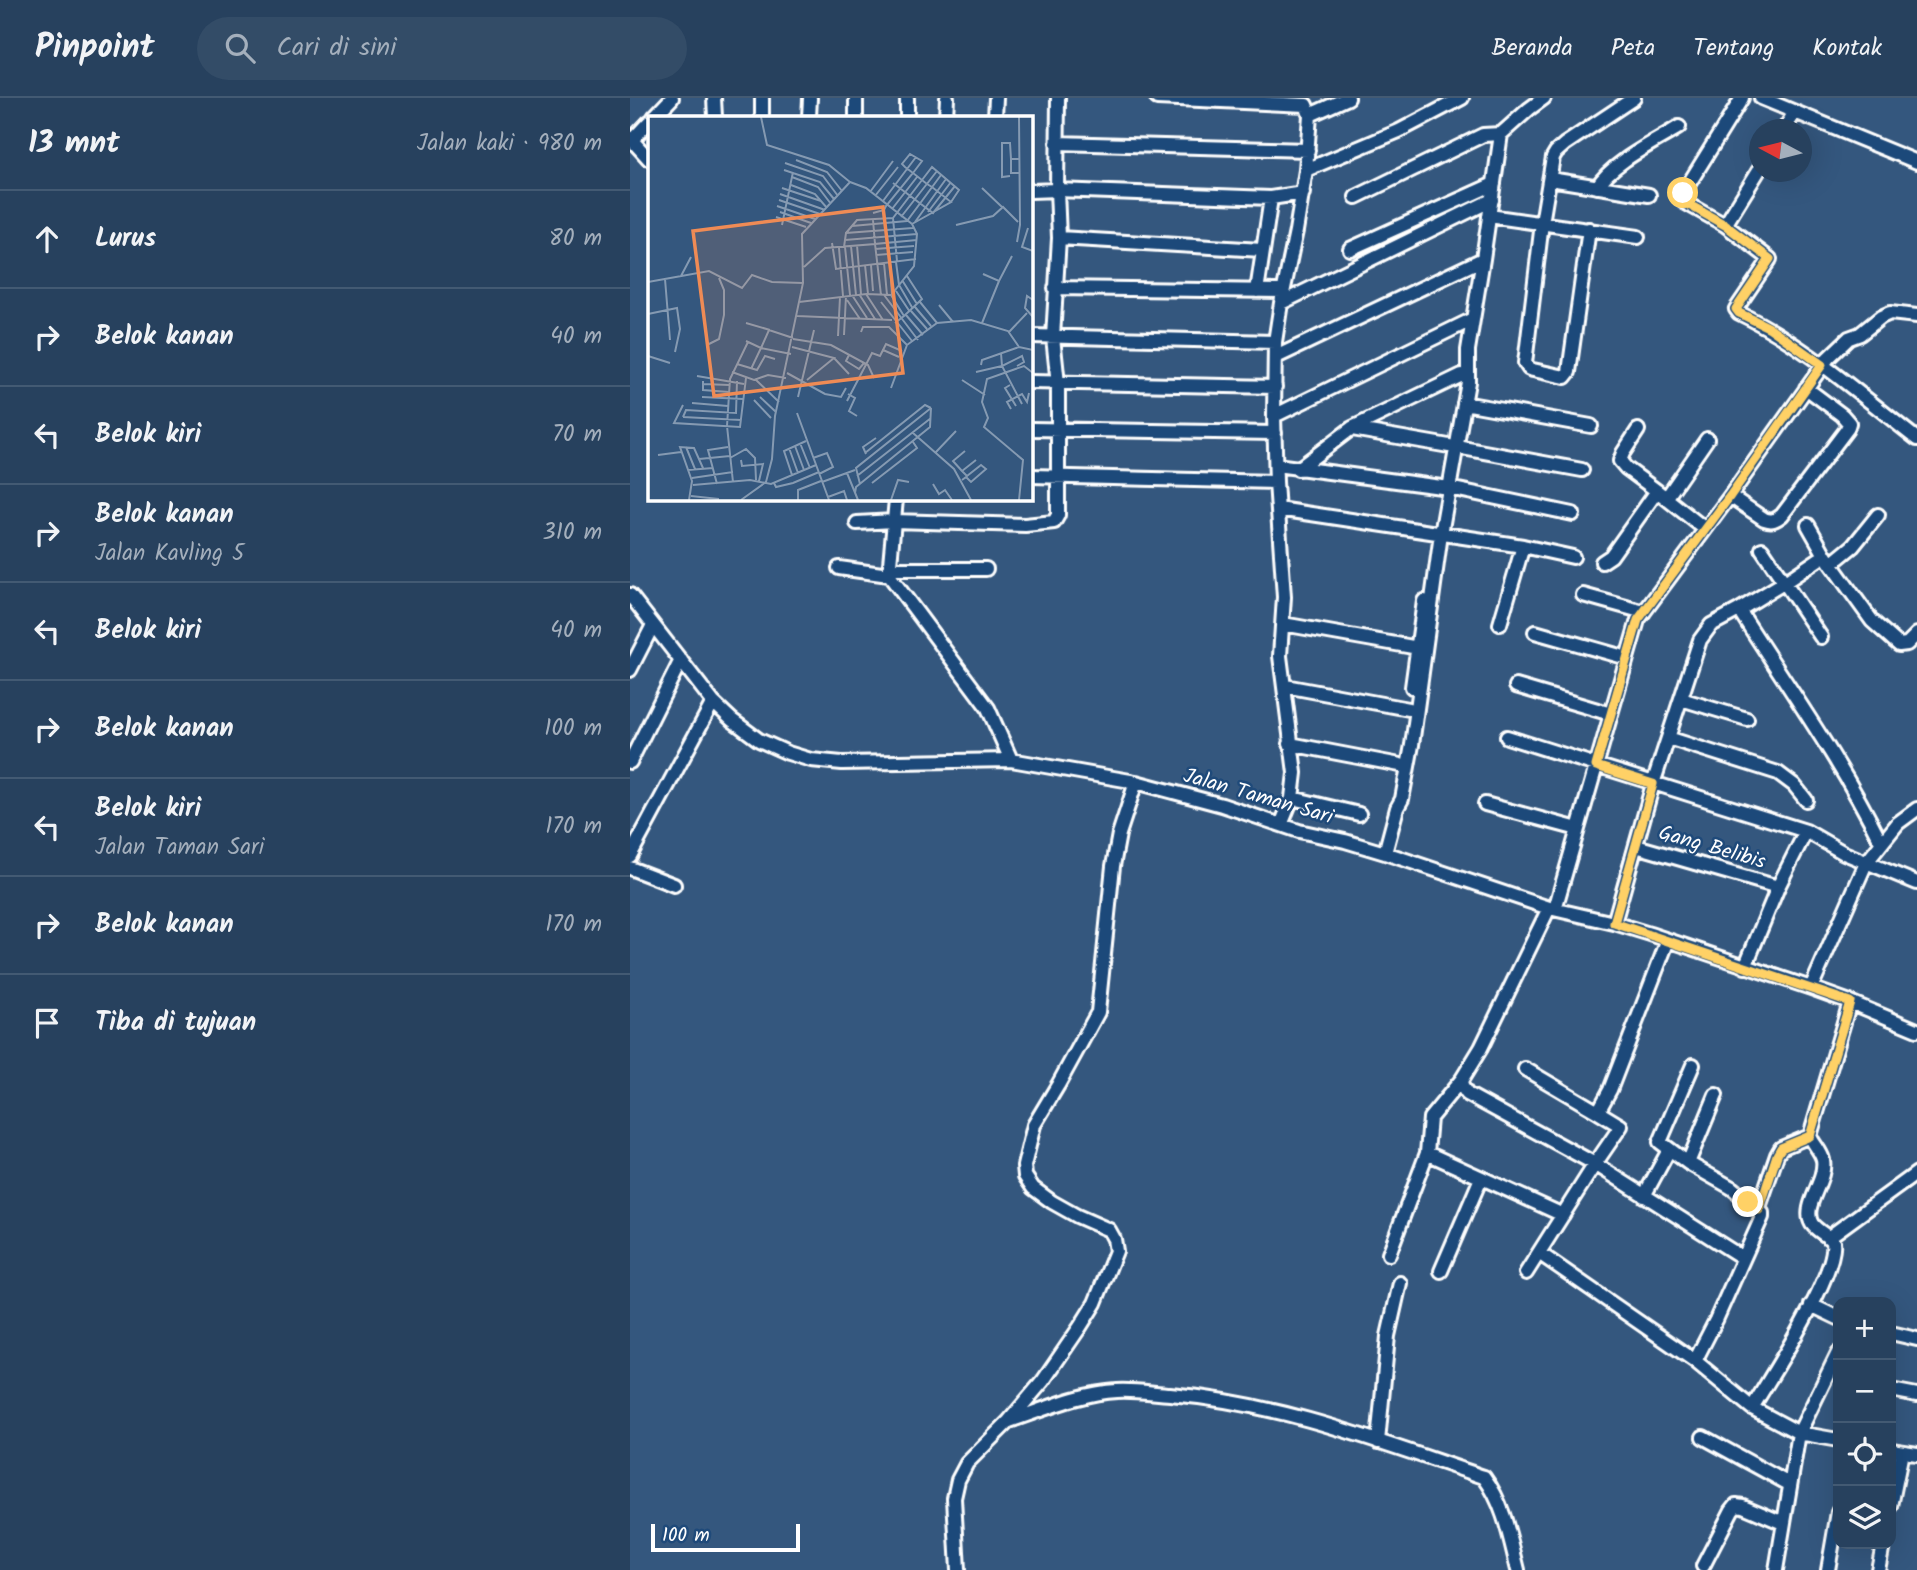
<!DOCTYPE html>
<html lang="id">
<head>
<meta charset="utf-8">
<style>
	body { margin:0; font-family:Kalam,sans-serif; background:#334c67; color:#f1f3f6 }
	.controls { position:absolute; right:21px; bottom:21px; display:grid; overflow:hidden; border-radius:14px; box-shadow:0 7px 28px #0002 }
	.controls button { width:63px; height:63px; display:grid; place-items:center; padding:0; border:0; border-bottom:2px solid #435a73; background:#27415e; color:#f1f3f6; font:35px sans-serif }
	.compass { position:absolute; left:1119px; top:21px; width:63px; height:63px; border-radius:50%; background:#27415e; box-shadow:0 7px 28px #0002; rotate:277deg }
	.scale { position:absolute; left:21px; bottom:18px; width:149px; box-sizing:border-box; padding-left:7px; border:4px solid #fff; border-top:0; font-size:19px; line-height:24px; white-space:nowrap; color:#fff; -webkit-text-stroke:5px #1f4a7a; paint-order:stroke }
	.stop { position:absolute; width:21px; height:21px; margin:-16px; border:5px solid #ffd166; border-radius:50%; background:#fff }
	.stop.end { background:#ffd166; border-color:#fff; box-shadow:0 2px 7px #0008 }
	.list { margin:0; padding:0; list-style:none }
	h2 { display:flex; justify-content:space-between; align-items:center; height:91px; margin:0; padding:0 28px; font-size:30px }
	h2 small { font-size:23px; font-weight:400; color:#a4afbc }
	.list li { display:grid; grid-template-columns:46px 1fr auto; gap:21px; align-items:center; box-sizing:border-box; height:98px; padding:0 28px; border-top:2px solid #435a73 }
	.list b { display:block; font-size:26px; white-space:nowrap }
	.list p { margin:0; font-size:23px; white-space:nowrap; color:#a4afbc }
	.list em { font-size:23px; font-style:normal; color:#a4afbc }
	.icon { flex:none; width:38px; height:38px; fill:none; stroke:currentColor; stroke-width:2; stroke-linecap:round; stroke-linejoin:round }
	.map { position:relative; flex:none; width:1287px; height:1472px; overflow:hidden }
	header { display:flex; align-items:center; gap:42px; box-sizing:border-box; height:98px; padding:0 35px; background:#27415e; border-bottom:2px solid #435a73 }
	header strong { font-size:33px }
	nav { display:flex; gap:38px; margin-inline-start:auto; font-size:24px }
	.search { width:490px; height:63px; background:#334c67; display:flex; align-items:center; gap:18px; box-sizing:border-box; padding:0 24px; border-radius:38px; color:#a4afbc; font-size:26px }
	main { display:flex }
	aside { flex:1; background:#27415e }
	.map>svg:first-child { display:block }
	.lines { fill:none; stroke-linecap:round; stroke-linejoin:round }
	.minor-casing { stroke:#fff; stroke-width:18 }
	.minor { stroke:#1f4a7a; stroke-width:12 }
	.route { stroke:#ffd166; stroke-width:9 }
	.labels { text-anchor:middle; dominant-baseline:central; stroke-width:5; stroke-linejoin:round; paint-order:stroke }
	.street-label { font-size:21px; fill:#fff; stroke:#1f4a7a }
	.inset-road { fill:none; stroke:#859ab2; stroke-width:2 }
	.view { fill:#ef8b55; fill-opacity:0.15; stroke:#ef8b55; stroke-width:3.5 }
	.inset-edge { fill:none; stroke:#fff; stroke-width:3.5 }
</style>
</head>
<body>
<header>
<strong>Pinpoint</strong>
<div class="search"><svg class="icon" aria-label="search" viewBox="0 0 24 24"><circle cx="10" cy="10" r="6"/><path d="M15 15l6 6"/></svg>Cari di sini</div>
<nav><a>Beranda</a><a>Peta</a><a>Tentang</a><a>Kontak</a></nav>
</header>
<main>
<aside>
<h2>13 mnt<small>Jalan kaki · 980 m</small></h2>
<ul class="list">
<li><svg class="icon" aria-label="ahead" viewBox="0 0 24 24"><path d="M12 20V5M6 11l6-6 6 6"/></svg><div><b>Lurus</b></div><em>80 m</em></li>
<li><svg class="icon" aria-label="right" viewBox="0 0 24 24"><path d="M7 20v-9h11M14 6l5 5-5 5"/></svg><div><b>Belok kanan</b></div><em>40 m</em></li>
<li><svg class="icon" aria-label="left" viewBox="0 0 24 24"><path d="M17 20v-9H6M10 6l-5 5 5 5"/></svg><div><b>Belok kiri</b></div><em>70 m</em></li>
<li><svg class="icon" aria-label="right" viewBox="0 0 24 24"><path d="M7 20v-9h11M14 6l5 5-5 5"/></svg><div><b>Belok kanan</b><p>Jalan Kavling 5</p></div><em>310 m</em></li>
<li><svg class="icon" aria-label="left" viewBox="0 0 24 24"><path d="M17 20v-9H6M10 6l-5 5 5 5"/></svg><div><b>Belok kiri</b></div><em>40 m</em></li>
<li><svg class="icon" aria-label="right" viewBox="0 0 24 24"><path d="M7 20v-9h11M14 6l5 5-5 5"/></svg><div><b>Belok kanan</b></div><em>100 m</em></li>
<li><svg class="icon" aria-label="left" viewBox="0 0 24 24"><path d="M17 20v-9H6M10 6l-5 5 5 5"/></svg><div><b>Belok kiri</b><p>Jalan Taman Sari</p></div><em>170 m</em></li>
<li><svg class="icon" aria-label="right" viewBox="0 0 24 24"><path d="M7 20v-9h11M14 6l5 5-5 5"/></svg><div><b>Belok kanan</b></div><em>170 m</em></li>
<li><svg class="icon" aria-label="arrive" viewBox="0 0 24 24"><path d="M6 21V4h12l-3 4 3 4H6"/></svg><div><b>Tiba di tujuan</b></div></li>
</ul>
</aside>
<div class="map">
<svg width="1287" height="1472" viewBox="0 0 1287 1472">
	<rect width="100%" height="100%" fill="#34577e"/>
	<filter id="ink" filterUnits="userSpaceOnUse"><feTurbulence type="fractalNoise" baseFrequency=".0143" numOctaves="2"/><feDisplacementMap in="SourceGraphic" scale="14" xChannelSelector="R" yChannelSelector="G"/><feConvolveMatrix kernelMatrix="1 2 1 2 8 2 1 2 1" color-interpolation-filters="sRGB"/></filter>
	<g filter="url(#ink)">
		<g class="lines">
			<defs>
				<path id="minor" d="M84,0L85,19
					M132,0V19
					M527,0L676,7L680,17
					M1112,0L1050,100L1054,104L1095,127L1129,72
					M1131,0L1287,64
					M24,19L42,0
					M179,19L180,0
					M226,19V0
					M277,19V0
					M316,19L317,0
					M365,19L366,0
					M1154,32L1165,14
					M0,40L19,61
					M2,42L19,24
					M427,45L678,52
					M676,72L769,33L832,0
					M920,81L1019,97
					M967,89C981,65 1025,44 1049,29
					M401,93L427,92L641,100L673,95
					M726,99L853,37L871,36
					M859,118L1008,139
					M1095,127L1140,161L1106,211L1109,215C1174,246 1230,297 1287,341
					M959,131L939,274L935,279L903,272L899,271L895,265L912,125L923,59L926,54L935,46L1004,0
					M429,140L632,152
					M720,151L864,86
					M425,190L653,193
					M627,193L641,100
					M651,205L666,133L676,72L680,17L718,0
					M401,238L645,244
					M646,259L853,161
					M401,284L645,289
					M834,305L961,328
					M644,318L843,221
					M401,331L645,335
					M722,331L819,348
					M1008,332L993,355L990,363L996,370L1027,393
					M827,349L952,372
					M646,367L819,390L943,416
					M668,371L722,330L832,277L838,278
					M401,378L646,384
					M1100,398L1134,421C1142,424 1146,422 1152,417L1217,331L1219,325L1212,317L1176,290
					M1037,399L1077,341
					M266,401L259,477L358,610L381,662
					M648,411L893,448L943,459
					M227,425L264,423L395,427L424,424L428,417V286L423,239L429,140L427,92L428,0
					M1178,427L1195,457
					M1132,451L1191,539
					M972,464L981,458L1027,393L1075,431
					M1201,466L1242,523L1269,547L1277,546L1287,536
					M209,470L259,477
					M260,471H356
					M0,497L83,604L102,622L129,642L158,655L181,662L212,665L381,662L506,684L592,707L669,733L715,743L755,755L919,810L984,825L1020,836L1181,890L1220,904L1287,932
					M953,497L1014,514
					M1109,512L1155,484L1195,457L1201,466L1223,448L1248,417
					M653,526L794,551
					M870,526L893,448
					M905,534L997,560
					M0,572L23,527
					M655,588L779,611
					M886,588L981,616
					M782,589L794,503
					M1051,601L1117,621
					M877,639L1176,733L1214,755L1287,785
					M1038,640L1148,675L1164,687L1176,702
					M660,646L770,667
					M0,664L51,562
					M662,700L729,716
					M855,706L948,731
					M651,727L662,700L665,675L650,558L654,499L646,384L644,318L645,244L651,205L862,102
					M1006,748L1148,789
					M755,755L767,710L772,701L782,647L811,436L838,284V252L853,161L871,36L899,11L914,0
					M0,758L83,604
					M0,770L44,787
					M919,810L851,950L832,981L831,987L837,996L965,1066L991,1028L968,1014L980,992L1038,842
					M925,811L1008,522L1100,398L1198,260L1219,240L1230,236L1251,219L1260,215L1287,218
					M984,825L1023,686L1070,542L1081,527L1109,512C1158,589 1211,663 1251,744
					M1115,869L1148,789L1176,733
					M1181,890L1236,765L1268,725L1287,711
					M1063,967L1030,1044L1058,1065L1102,1090L1132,1115V1119L1086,1222L1065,1263
					M895,971L968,1014
					M797,1055L933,1117
					M1058,1065L1086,997
					M1014,1098L1039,1052
					M1128,1112L1147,1057L1151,1050L1180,1038
					M1199,1139L1287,1075
					M909,1155L1065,1263L1122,1310L1169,1335L1208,1342
					M759,1156L797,1055L800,1020L832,981
					M811,1173L851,1080
					M896,1175L965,1066L1113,1160
					M1181,1207L1208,1220
					M1261,1235L1287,1241
					M1261,1292L1287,1297
					M1122,1310C1140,1280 1208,1175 1203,1144C1197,1137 1187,1133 1182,1126C1171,1108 1197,1083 1193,1062C1191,1053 1183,1046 1180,1038L1220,904
					M379,1323C413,1312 450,1295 487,1293C504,1292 523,1295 540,1296C650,1305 750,1344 854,1379C874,1406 880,1440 888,1472
					M1073,1339L1159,1386
					M748,1344L758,1238L770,1185
					M1261,1352L1287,1356
					M1261,1408L1272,1354
					M1073,1468L1102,1412L1106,1407L1113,1408L1153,1425
					M328,1472L324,1400L328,1382L337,1365L379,1323L413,1283L450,1229L465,1205L486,1153L484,1141L479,1132L447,1118L422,1104L403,1090L395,1078L394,1068L404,1027L428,987L468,914L483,768L489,736L506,684
					M1146,1472L1169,1335L1208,1255
					M1198,1472L1208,1414
					M1248,1472L1253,1446"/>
			</defs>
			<use href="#minor" class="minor-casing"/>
			<use href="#minor" class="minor"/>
		</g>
	</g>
	<g class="lines" filter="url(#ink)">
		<path class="route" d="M1053,95L1050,100L1054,104L1095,127L1140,161L1106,211L1109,215L1140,230L1192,267L1100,398L1008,522L966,668L1023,686L984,825L1220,904L1180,1038L1151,1050L1147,1057L1129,1112L1118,1104"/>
	</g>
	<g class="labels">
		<g class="street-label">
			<text transform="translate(628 699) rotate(16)">Jalan Taman Sari</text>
			<text transform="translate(1082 750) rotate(16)">Gang Belibis</text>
		</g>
	</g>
	<g transform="translate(18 18)">
		<rect width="385" height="385" fill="#34577e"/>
		<path class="inset-road" d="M363,43V57H372M148,44L179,56L194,75M137,47L175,60L190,80M136,54L172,66L186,83M362,60L354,61V27H362L363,43H372M144,61L170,71L183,88M274,64L284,51L311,74L303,86M202,66L218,72L264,108L269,118L266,150L244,178M245,67L285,97L307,70M143,69L167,78L179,92M134,72L173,85M334,72L354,91M222,76L245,45M132,78L177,94M227,80L250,51M131,84L172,98M235,85L268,41M129,90L167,103M244,93L269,61M132,96L163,107M280,96L303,66M225,97L236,94L238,90L265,57L274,45L262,38L254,48L257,51L265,57L279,68L284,71L303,86L264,108M128,101L158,111M253,101L289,55M267,106L298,63M134,109L145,56M308,109L345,100L355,91L370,106M204,110L259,105L293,59M380,112L374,131L385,135M198,117L209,104L245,102M197,124L269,118M369,126L372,109L371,1M184,127L188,153L268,143M209,129L213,178M203,130L208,179M196,131L198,117L265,112M197,131L202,179M191,132L195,180M227,133L266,130M228,139L265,136M249,145L245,102L274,64M242,146L244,179M248,146L251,169L265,193M236,147L239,179M217,149L220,178M223,149L225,175M156,151L177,132L227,128L225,104M335,158L351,165L364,140M33,160L43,141M17,163L22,224M254,164L269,188M0,166L61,155L94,172L104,159L124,166L155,167M248,175L262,196M211,178L227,203M218,178L243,179L256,200L247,207M204,179L219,202M233,179L227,128L269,124M236,179L270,224M199,184L212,203M385,184L379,180L377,192L385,201M151,186L218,178L235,204M233,186L264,225M272,186L289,207M291,189L305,206M267,191L283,210M263,195L279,213M0,198L29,192L32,213L27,236M258,199L275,219M149,200L244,204M256,200L274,183L259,160M98,207L122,214M334,207L351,165M213,216L215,211H241L259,229L289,207L323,204L360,215L371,231M361,216L379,197M196,219L198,180M190,220L192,181M145,223L183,229L220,249L226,262M98,225L113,232L103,253M59,229L71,223L76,199V174L71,162M144,231L186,242L159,264M143,238L113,232L121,214L145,222M201,239L198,245L211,253L216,247M0,240L22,247M251,241L235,234L238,228L254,235M186,242L201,258M89,248L109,254L117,240L127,243M333,249L334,244L371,231L385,234M369,250L376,246L374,240L354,250L374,288M84,256L106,264L120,259L138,262M328,256L354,250L353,237M139,257L177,278L193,281L198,272M49,260L96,268M107,263L131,286M314,264L337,279M55,265V274L81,276M55,268L81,269M362,269L357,272L368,290M243,272L259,229M200,278L207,282L201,295L209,300M54,281L95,283M112,281L128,296M150,281L166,214M106,284L123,302M199,285L224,237L232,240L235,234M44,287L80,290M35,289L26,307L92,311L98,262M363,293L359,286L374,278L379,286L381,277M149,297L181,384M35,301L38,294L88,297L89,265M35,301L93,304M265,317L306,353L323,384M152,327L162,352M147,330L156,354M38,331L47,353M141,332L150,357M288,336L308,315M217,337L277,289L283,292M218,338L215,331L228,322M10,339L33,336M82,342L98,333L107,342L108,364M165,342L179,337L185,351L171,358M51,343L82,340M93,344L94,350L115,348L111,365M40,354L65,352M314,355L305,345L317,335M199,357L210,384M144,359L136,335L158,325M209,360L283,302M319,360L314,355L328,344M44,362L85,356M314,364L318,361L319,360L333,349L338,353L323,366L318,361M85,366L79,310L82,263L100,226M174,366L207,354M126,367L128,371L145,367L171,356M224,367L269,332L265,326M69,368L60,334L80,331M212,368L208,352L283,292M285,368L291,378L297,374L304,384M45,369L102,364L123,368L168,349M207,377L208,371L282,311L283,292M43,380L71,383M180,381L196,375L199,384M41,384L44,365L32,331L46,332L55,352M93,384L118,366L124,343L127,300L155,167L154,118L202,66L181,49L119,29L113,1M150,384V374L173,365M243,384L250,364L261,366M371,384L375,344L336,311L340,302L334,286L339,263L376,250L385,257"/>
		<path class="view" d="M235,91L255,257L66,280L45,115Z"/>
		<rect width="385" height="385" class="inset-edge"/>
	</g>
</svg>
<div class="controls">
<button>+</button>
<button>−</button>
<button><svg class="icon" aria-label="locate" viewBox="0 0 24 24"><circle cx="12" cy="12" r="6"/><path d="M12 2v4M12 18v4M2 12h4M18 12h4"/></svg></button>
<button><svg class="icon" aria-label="layers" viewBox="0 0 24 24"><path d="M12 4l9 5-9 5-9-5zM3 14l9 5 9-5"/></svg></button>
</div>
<svg class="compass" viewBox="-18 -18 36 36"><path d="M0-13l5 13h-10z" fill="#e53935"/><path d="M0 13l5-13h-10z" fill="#a4afbc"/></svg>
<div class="scale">100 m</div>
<div class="stop" style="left:1053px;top:95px"></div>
<div class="stop end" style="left:1118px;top:1104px"></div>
</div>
</main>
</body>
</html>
